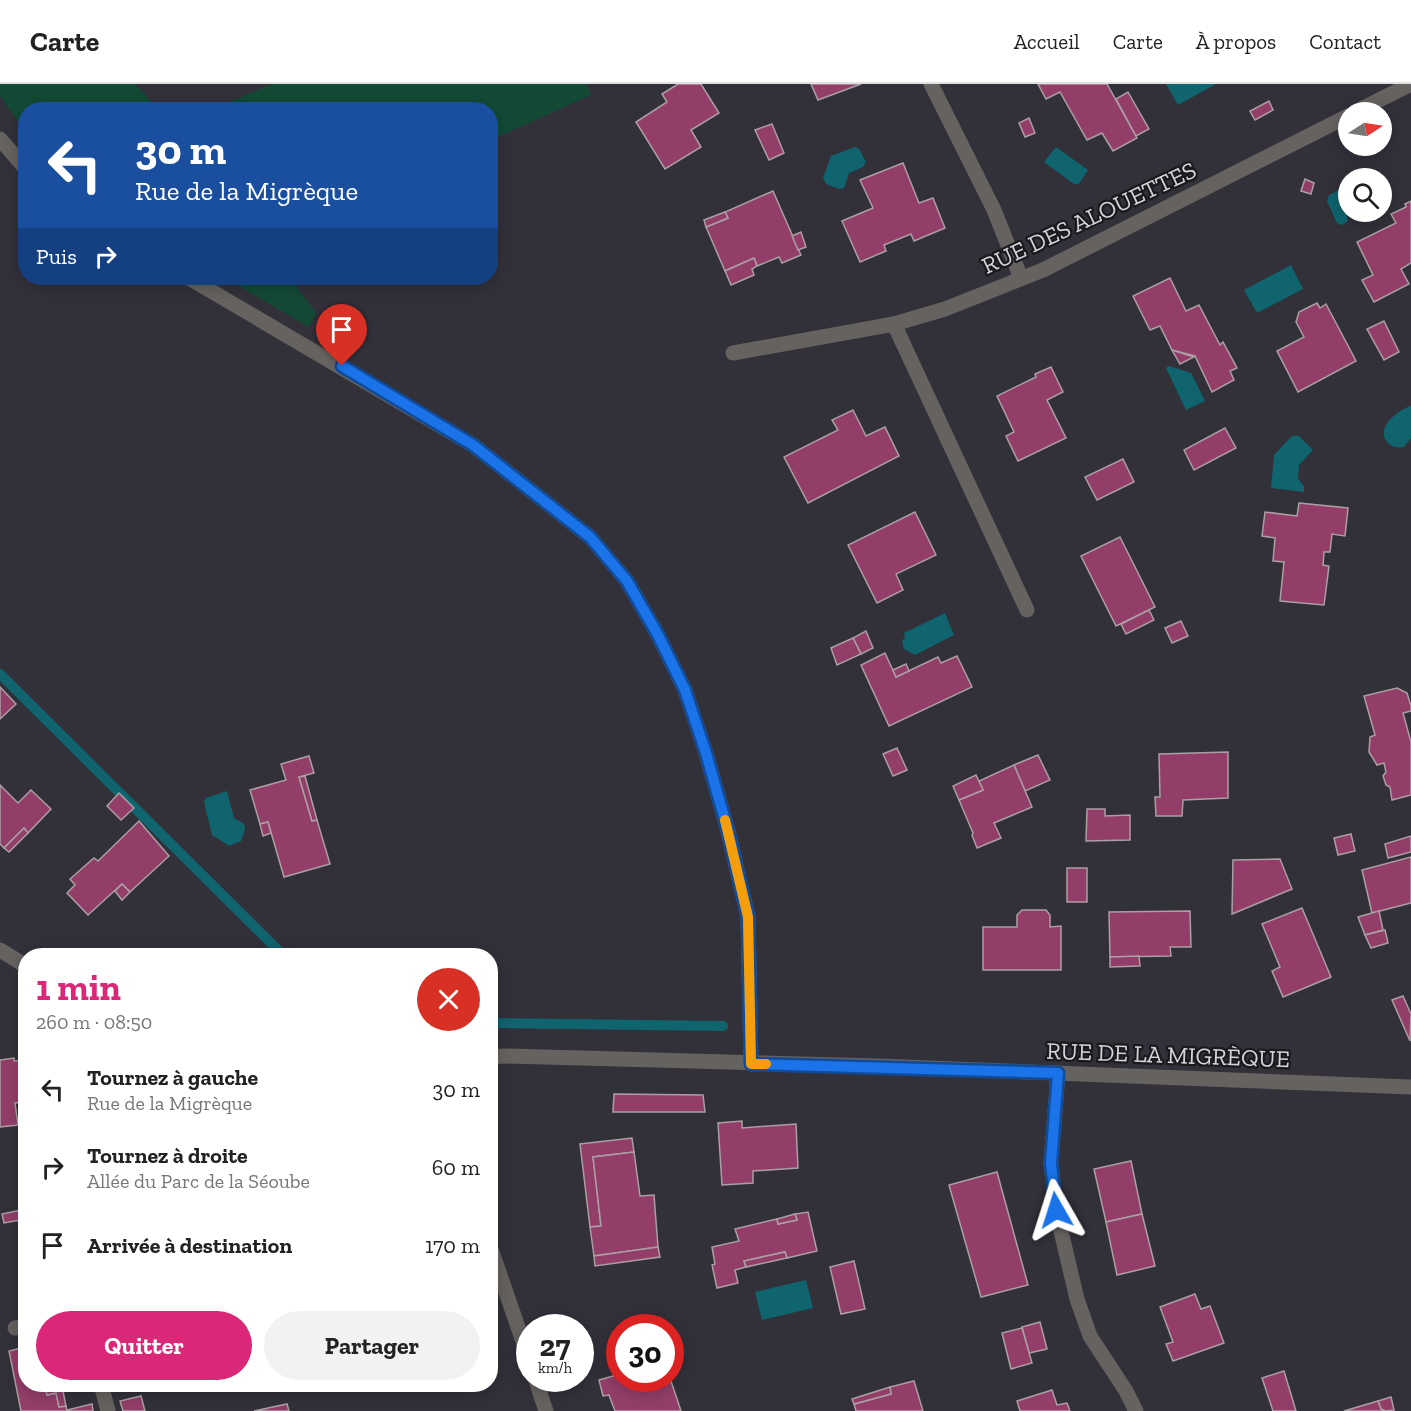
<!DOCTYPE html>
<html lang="fr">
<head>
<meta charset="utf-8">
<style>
  :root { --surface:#fff; --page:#f2f2f2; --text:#222; --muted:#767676; --line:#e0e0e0; --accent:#db2777 }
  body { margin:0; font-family:"Zilla Slab",serif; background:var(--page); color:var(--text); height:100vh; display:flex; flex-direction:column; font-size:22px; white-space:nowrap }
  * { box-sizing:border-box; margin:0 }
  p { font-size:20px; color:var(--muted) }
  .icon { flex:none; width:33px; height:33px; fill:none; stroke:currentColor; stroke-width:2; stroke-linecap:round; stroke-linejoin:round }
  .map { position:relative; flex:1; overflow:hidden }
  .details { position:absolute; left:18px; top:864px; width:480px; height:444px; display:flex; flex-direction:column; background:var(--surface); border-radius:24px; box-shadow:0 3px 15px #0003 }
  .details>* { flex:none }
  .top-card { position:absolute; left:18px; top:18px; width:480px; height:183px; border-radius:24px; box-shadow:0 3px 15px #0003; background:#1a4fa0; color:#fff; overflow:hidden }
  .needle { width:39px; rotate:78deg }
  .fabs { position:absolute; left:1338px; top:18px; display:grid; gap:12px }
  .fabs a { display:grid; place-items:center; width:54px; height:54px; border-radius:50%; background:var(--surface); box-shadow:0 3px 15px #0003; font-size:30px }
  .speed { position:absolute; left:516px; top:1230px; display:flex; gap:12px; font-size:30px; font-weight:700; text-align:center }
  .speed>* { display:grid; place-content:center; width:78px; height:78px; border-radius:50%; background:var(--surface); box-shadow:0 3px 15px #0003; line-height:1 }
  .speed small { font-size:15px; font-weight:400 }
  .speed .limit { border:9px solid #d22; background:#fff; color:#111 }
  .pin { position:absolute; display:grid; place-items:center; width:51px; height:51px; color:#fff; margin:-62px -26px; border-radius:50% 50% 50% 0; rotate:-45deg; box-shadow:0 0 6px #0007 }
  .pin .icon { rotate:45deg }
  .me { position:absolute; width:66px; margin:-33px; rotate:354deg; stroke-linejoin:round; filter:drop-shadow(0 0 4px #0008) }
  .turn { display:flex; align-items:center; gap:21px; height:126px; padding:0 18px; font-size:27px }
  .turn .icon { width:78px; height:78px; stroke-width:2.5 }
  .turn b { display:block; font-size:42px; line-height:51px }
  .then { display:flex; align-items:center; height:57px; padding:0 18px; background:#0003; gap:12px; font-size:22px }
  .round { display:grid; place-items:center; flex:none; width:63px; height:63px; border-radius:32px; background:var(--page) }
  .overview { display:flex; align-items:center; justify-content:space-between; height:102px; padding:0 18px }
  h1 { font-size:36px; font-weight:800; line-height:45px; color:var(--accent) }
  .action { display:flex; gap:12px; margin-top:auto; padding:12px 18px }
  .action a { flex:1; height:69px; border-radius:36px; background:var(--accent); color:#fff; font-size:24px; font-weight:800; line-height:69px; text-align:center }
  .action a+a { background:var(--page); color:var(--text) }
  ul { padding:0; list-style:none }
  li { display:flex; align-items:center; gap:18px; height:78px; padding:0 18px }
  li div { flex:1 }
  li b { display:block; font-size:22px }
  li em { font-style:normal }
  header { display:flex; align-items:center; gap:36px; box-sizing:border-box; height:84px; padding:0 30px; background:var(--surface); border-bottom:2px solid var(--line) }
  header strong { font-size:28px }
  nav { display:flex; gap:33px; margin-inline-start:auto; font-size:21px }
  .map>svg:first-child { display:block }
</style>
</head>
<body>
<header>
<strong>Carte</strong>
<nav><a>Accueil</a><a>Carte</a><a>À propos</a><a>Contact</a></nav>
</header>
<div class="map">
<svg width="1411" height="1327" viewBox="0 0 1411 1327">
  <rect width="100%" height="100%" fill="#323039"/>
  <g fill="#124a35">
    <path d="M0 0H135L158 25 26 26 25 47 0 12Z"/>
    <path d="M272 0H586L591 11 491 56 490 26 213 25Z"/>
    <path d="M225 194H290L316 229 309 243Z"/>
  </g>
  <g fill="#0f646e">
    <path d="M1166 0H1216L1178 21Z"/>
    <path d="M855 63 859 65 866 78 863 83 849 89 844 104 839 105 826 100 823 94 831 72Z"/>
    <path d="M1056 63 1088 86 1079 100H1074L1044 78Z"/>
    <path d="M1348 102V128H1355L1347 132 1348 137 1342 141 1337 139 1327 117 1329 111Z"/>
    <path d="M1291 181 1303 205 1257 229 1244 206Z"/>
    <path d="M1169 282 1191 289 1205 317 1186 326 1166 284Z"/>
    <path d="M1411 322V354L1404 363C1389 366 1378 353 1387 339 1393 331 1402 325 1411 322Z"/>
    <path d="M1292 352H1299L1313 366 1299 381 1298 395 1304 402V408L1271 404 1274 371Z"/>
    <path d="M945 529 954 551 915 571 904 565 902 557 905 553 904 549Z"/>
    <path d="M227 707 234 734 244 740 245 745 241 757 229 762 212 751 204 718 206 714Z"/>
    <path d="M806 1196 813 1224 762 1236 755 1208Z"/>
  </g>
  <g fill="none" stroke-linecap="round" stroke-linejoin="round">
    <g stroke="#0f646e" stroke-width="10">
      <path d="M0 590 284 872"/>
      <path d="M490 939 723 942"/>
    </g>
  </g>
  <g fill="#933e69" stroke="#ab9fa4" stroke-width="1.5">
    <path d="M678 0H701L719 29 691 46 701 63 665 85 636 38 667 18 662 10Z"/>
    <path d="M811 0H861L818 16Z"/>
    <path d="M1038 0H1107L1137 54 1113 67 1102 49 1087 56 1060 8 1046 15Z"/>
    <path d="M1128 8 1149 45 1136 52 1116 15Z"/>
    <path d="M1269 17 1273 26 1255 36 1250 27Z"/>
    <path d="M1029 34 1035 49 1025 53 1019 39Z"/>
    <path d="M772 40 784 69 769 76 755 46Z"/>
    <path d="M903 79 919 119 933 114 945 144 914 157 911 150 884 161 886 167 860 178 842 137 873 124 860 96Z"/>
    <path d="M1305 95 1314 99 1311 110 1301 107Z"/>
    <path d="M773 107 801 171 782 179 779 173 757 182 754 174 725 187 706 143 728 134 725 128Z"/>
    <path d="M1411 117V179L1401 185 1409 200 1374 218 1362 196 1373 191 1357 158 1396 139 1391 130 1406 123 1405 120Z"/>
    <path d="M725 128 728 134 706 143 704 136Z"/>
    <path d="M801 148 806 163 798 166 792 152Z"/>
    <path d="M754 174 757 182 752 185 754 191 731 201 725 187Z"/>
    <path d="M1170 194 1186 227 1199 221 1220 261 1223 258 1237 284 1230 287 1234 296 1212 308 1195 272 1172 266 1160 242 1150 246 1133 212Z"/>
    <path d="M1317 219 1320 224 1326 220 1356 277 1298 308 1277 267 1304 253 1296 238 1299 228Z"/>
    <path d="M1384 237 1399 268 1384 276 1367 245Z"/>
    <path d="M1172 266 1194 273 1180 280Z"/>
    <path d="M1051 283 1063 308 1047 316 1066 354 1018 377 1006 352 1014 348 997 312 1036 293 1035 290Z"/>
    <path d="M853 326 866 352 885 343 899 372 808 419 784 373 838 346 832 336Z"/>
    <path d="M1225 344 1236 364 1194 386 1184 366Z"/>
    <path d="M1123 375 1134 398 1097 416 1085 393Z"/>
    <path d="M1299 419 1348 424 1345 452 1332 450 1330 468H1324L1323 481 1329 482 1324 521 1280 517 1284 478 1273 477 1275 454 1262 452 1265 428 1297 432Z"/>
    <path d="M915 428 936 471 896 490 903 506 877 519 848 461Z"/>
    <path d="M1120 453 1155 523 1116 542 1081 472Z"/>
    <path d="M1149 526 1154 536 1126 550 1121 540Z"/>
    <path d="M1181 537 1188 552 1172 559 1165 544Z"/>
    <path d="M866 547 873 564 861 570 853 554Z"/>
    <path d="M853 554 861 570 837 581 831 564Z"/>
    <path d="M885 569 896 593 938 573 941 579 957 572 972 603 889 642 861 581Z"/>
    <path d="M906 580 909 587 896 593 893 586Z"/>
    <path d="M0 603 16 620 0 635Z"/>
    <path d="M1397 604 1407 609 1411 622V627L1403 629 1411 658V711L1392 716 1390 703 1386 701 1383 692 1386 688 1384 679 1377 681 1369 668 1370 653 1375 651 1364 612Z"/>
    <path d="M897 664 907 686 893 692 883 670Z"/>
    <path d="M1228 668V714L1183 716 1182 732H1156L1155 713H1160L1159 670Z"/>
    <path d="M1038 671 1050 696 1025 707 1014 681Z"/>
    <path d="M309 672 314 689 299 693 312 737 317 736 330 780 284 793 268 738 260 740 250 706 286 696 281 680Z"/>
    <path d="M1014 681 1032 723 994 739 1001 754 977 764 972 751 973 749 959 716 983 706 979 697Z"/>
    <path d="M976 691 983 706 959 716 953 702Z"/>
    <path d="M305 692 317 736 312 737 299 693Z"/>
    <path d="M0 701 18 719 31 706 51 725 28 749 24 744 4 764 0 760Z"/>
    <path d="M119 709 134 724 121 736 107 722Z"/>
    <path d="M1087 725H1105V732L1130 731V756L1086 757Z"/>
    <path d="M139 737 169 772 130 808 122 800 88 831 67 809 75 801 70 795 94 774 98 777Z"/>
    <path d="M268 738 271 749 263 752 260 740Z"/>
    <path d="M24 744 28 749 9 768 4 764Z"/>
    <path d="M1351 750 1355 767 1338 771 1334 754Z"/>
    <path d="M1411 752V768L1388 774 1385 760Z"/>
    <path d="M1411 773V819L1372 829 1362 786Z"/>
    <path d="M1280 775 1292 805 1232 830 1233 776Z"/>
    <rect x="1067" y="784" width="20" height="34"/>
    <path d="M122 800 130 808 122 816 115 807Z"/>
    <path d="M1302 824 1331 893 1283 913 1272 887 1280 883 1262 840Z"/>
    <path d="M1022 826H1046L1050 831V843L1061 842V886H983V843H1017V831Z"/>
    <path d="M1190 827 1191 863H1170L1171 872 1110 873 1109 828Z"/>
    <path d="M1379 827 1383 846 1365 851 1358 833Z"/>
    <path d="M1385 846 1388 859 1371 864 1365 851Z"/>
    <path d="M1139 872 1140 882 1110 883V873Z"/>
    <path d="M1403 912 1411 930 1410 957 1392 916Z"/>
    <path d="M14 974V977L26 976V1018L15 1019 18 1041 0 1043V976Z"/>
    <path d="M614 1010 703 1011 705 1028H613Z"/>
    <path d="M742 1037V1044L796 1040 798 1084 753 1087V1099L722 1101 718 1039Z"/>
    <path d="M632 1054 634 1068 593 1073 601 1142 590 1143 580 1060Z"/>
    <path d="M634 1068 640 1112 654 1111 658 1163 594 1172 590 1143 601 1142 593 1073Z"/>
    <path d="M1131 1077 1142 1130 1106 1138 1094 1085Z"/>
    <path d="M997 1088 1028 1201 981 1213 949 1101Z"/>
    <path d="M26 1125V1135L4 1139 2 1130Z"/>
    <path d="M808 1128 817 1167 787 1174 785 1168 744 1177 746 1183 735 1186 738 1199 717 1204 712 1181 715 1180 712 1163 739 1157 735 1145 777 1135 778 1140 797 1136 795 1130Z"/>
    <path d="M795 1130 797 1136 778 1140 777 1135Z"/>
    <path d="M1142 1130 1155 1182 1117 1191 1106 1138Z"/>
    <path d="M658 1163 660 1173 595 1182 594 1172Z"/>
    <path d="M785 1168 787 1174 746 1183 744 1177Z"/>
    <path d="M854 1177 865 1225 841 1230 830 1183Z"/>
    <path d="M1195 1210 1201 1225 1210 1222 1224 1259 1173 1277 1166 1260 1173 1258 1160 1223Z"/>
    <path d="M1040 1238 1047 1265 1029 1269 1022 1243Z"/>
    <path d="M1022 1244 1032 1279 1011 1285 1002 1249Z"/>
    <path d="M26 1263V1300H45L47 1311 56 1309 59 1323 66 1322 67 1327H21L9 1267Z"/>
    <path d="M1284 1287 1296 1327H1273L1262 1294Z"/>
    <path d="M620 1290V1294H632L634 1300 652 1294H670L681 1327H615L609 1311 603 1312 599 1296Z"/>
    <path d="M914 1297 923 1327H856L854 1320 891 1310 890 1303Z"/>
    <path d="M45 1300H73L74 1305 63 1307 66 1322 59 1323 56 1309 47 1311Z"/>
    <path d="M890 1303 891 1310 854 1320 852 1315Z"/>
    <path d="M1052 1306 1057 1321 1067 1319 1070 1327H1020L1017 1317Z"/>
    <path d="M141 1312 145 1327H123L120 1317Z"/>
    <path d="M1391 1313 1394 1326 1385 1327 1381 1325 1378 1317Z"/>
    <path d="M1378 1317 1381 1325 1385 1327H1344Z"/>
    <path d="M92 1320 93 1327H67V1326Z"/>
    <path d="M287 1320 289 1327H254Z"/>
  </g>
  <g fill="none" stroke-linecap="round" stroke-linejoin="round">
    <path stroke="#66625f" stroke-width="15" d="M15 1244 26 1242"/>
    <g stroke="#66625f" stroke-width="15">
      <path d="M931 0 994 126 1021 194"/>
      <path d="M1355 28 1411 0"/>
      <path d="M0 55 26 85"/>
      <path d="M189 194 473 361 590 453 627 497 658 551 685 606 706 669 728 747 748 833 751 980"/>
      <path d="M894 240 1027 526"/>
      <path d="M733 269 894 240 945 225 1043 186 1348 32"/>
      <path d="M0 866 26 882"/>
      <path d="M490 973 505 972 878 982 1411 1003"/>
      <path d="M1058 989 1051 1079 1056 1126 1077 1215 1090 1252 1126 1307 1136 1327"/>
      <path d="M490 1162 530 1278"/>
      <path d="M535 1294 546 1327"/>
      <path d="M101 1300 108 1327"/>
    </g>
  </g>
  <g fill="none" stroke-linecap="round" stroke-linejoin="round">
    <defs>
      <path id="route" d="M342 282 473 361 590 453 627 497 658 551 685 606 706 669 728 747 748 833 751 980 1058 989 1051 1079 1056 1126"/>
    </defs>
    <use href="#route" stroke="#114b97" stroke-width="15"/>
    <use href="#route" stroke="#1a73e8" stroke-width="10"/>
    <path stroke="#f59e0b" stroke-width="10" d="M725 736 748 833 751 980H766"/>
  </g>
  <g text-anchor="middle" stroke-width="4.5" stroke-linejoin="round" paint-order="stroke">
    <g font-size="24" fill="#d5d3d9" stroke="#1a191d">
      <text transform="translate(1089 134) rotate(-25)" y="8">RUE DES ALOUETTES</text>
      <text transform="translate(1168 971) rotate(2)" y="8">RUE DE LA MIGRÈQUE</text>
    </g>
  </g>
</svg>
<div class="fabs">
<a><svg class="needle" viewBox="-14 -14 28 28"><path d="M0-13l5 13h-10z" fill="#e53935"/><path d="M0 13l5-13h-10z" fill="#767676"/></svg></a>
<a><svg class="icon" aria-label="search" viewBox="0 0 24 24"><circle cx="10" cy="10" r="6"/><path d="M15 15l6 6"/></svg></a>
</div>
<div class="speed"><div>27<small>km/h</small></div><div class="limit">30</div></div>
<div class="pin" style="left:342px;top:282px;background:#d93025"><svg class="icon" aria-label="arrive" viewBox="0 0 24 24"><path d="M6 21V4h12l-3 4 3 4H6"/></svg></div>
<svg class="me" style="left:1056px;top:1126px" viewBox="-20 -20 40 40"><path d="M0-17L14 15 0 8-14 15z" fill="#1a73e8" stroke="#fff" stroke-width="4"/></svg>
<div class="top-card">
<div class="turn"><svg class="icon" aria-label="left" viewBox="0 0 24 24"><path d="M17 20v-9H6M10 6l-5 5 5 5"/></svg><div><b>30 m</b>Rue de la Migrèque</div></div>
<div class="then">Puis<svg class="icon" aria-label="right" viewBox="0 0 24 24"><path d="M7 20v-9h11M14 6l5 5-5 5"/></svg></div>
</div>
<section class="details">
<div class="overview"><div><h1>1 min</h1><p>260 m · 08:50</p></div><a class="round" style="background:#d93025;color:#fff"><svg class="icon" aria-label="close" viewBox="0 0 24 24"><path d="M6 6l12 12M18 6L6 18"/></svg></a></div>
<ul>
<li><svg class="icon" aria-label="left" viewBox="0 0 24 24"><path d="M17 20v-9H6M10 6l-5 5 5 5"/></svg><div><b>Tournez à gauche</b><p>Rue de la Migrèque</p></div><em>30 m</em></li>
<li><svg class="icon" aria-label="right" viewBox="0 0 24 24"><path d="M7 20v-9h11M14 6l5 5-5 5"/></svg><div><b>Tournez à droite</b><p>Allée du Parc de la Séoube</p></div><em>60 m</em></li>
<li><svg class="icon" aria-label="arrive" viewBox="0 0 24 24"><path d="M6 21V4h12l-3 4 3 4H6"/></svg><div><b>Arrivée à destination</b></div><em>170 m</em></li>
</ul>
<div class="action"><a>Quitter</a><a>Partager</a></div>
</section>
</div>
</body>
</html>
